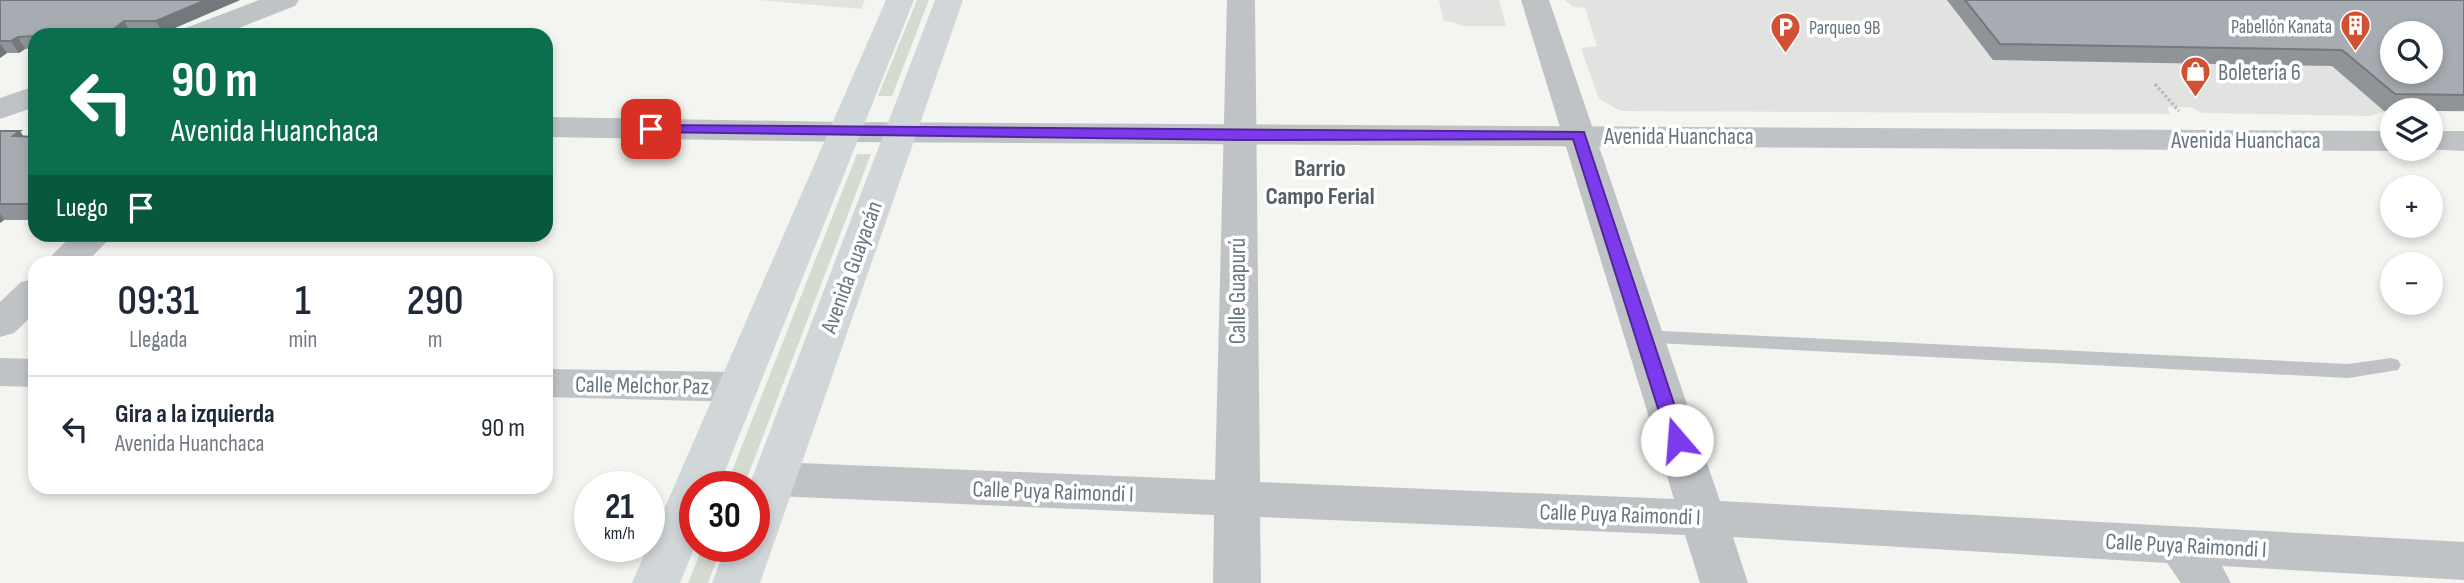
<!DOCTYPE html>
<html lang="es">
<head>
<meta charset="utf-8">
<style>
  :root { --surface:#fff; --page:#f2f2f3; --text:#1f2937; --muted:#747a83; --line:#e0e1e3 }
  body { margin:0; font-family:"Sofia Sans Condensed",sans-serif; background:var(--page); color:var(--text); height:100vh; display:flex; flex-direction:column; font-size:26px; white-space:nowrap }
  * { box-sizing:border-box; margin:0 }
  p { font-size:23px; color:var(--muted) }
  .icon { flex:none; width:38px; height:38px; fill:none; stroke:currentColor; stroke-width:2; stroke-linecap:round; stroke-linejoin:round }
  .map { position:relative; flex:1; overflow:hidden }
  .panel { position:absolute; left:28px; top:256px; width:525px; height:238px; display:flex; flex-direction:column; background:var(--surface); border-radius:21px; box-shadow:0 4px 10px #0003 }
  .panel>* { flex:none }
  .top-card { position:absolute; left:28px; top:28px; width:525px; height:214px; border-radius:21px; box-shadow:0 4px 10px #0003; background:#0b6e4f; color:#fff; overflow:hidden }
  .tools { position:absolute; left:2380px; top:21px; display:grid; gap:14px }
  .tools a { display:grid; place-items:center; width:63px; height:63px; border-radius:50%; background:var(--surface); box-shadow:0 4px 10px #0003; font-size:35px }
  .speed { position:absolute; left:574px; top:471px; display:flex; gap:14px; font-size:35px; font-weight:700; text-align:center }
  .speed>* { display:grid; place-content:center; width:91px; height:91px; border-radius:50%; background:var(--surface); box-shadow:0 4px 10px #0003; line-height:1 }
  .speed small { font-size:18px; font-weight:400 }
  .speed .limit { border:10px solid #d22; background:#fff; color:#111 }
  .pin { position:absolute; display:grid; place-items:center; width:60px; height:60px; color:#fff; margin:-30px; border-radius:14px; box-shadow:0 4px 10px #0006 }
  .me { position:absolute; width:77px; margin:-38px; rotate:342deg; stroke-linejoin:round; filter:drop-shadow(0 0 5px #0008) }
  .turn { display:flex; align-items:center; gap:24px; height:147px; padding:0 28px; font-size:32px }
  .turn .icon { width:91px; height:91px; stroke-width:2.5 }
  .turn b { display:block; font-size:49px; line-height:60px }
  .then { display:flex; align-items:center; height:66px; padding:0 28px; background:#0003; gap:14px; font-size:26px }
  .eta { display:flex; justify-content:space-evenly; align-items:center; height:119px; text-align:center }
  .eta b { font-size:42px; font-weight:600; line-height:49px }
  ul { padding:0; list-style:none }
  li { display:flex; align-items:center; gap:21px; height:105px; padding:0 28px; border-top:2px solid var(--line) }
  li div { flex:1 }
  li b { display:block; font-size:26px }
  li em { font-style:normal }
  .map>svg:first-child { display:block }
</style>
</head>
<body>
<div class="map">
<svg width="2464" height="583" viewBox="0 0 2464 583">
  <rect width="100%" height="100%" fill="#f4f4f1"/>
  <g fill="#e2e3e1" fill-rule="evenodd">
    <path d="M760 0H865L861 9Z"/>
    <path d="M1439 0H1499L1506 26H1464L1443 20Z"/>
    <path d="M1565 0H2464V112L2392 110 2369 116 2202 113 2190 107H2167L2170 114 1621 111 1599 99 1581 48 1597 46 1585 8 1573 7ZM2392 33H2431V72H2392Z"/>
  </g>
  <g fill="#d6dbd2">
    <path d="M917 0H929L892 96H878Z"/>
    <path d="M857 154H871L744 486H726Z"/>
    <path d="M703 546H722L708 583H688Z"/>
  </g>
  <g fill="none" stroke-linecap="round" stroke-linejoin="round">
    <path stroke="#b7babc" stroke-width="3.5" stroke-dasharray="2.5 2.5" stroke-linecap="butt" d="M2155 84 2179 111"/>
    <path fill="#c0c3c6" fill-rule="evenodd" d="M1642 330 2348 364 2391 358 2398 360 2401 365 2398 370 2348 378 1635 342 1632 337 1635 332Z"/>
    <g fill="#c0c3c6" fill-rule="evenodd">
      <path d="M259 0H299L295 6 221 35H179L183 29Z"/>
      <path d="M1227 0H1255L1260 482 1674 499 1521 0H1549L1720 501 2464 542V580L2222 566 2231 583H2181L2167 563 1733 537 1748 583H1700L1685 535 1260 517 1261 583H1213L1214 515 775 496 759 491 753 479 759 467 775 462 1215 480Z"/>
      <path d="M35 86V107L0 119V98Z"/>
      <path d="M546 117 845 122 857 125 862 132 857 139 845 142 546 137Z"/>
      <path d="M74 234H114L87 262H48L53 254Z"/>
      <path d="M35 279V313L14 333 0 337V302L21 282Z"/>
      <path d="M0 358 35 359V387L0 386Z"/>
      <path d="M546 369 738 372 753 377 759 387 753 397 738 402 546 397Z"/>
    </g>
    <g fill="#c0c3c6" fill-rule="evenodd">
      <path d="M845 122 2392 131V149H2401L2392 151 845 142 833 139 828 132 833 125Z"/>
      <path d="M2431 131H2464V151L2422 149H2431Z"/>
    </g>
    <g fill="#d1d6d9" fill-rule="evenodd">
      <path d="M886 0H914L719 486H695V546L680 583H632Z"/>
      <path d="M935 0H963L760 583H712L726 546H754V486H749Z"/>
    </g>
  </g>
  <g fill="#8f9498">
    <path d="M0 0H240L163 33H131L128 35H35V48L25 49 19 53H7L0 58Z"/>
    <path d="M1947 0H2464V111H2431V110L2384 111 2332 66 1993 60Z"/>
    <path d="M0 131 23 136 35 137V220H4L0 223Z"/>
  </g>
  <g fill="#74787c">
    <path d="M206 0H240L163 33 156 21Z"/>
    <path d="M124 21 131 33 128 35H106Z"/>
    <path d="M18 37 25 49 19 53 11 41Z"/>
    <path d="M0 43 7 53 0 58Z"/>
    <path d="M20 131 30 146 13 136Z"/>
    <path d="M0 214 4 220 0 223Z"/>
  </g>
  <g fill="#a6acb1" stroke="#74787c" stroke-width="2" fill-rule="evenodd">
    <path d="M0 0H206L156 21H124L106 35H35V36L18 37 11 41H0Z"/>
    <path d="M1965 0H2464V95L2395 94 2342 50 2000 44ZM2392 33H2431V72H2392Z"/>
    <path d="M0 131H20L13 136 35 137V204H0Z"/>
  </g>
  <path fill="#7c3aed" stroke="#51269a" stroke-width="2" d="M651 125 1584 132 1686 440 1683 445H1670L1668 440 1573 139 1238 140 647 132V126Z"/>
  <defs>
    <symbol id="building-pin" viewBox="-11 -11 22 30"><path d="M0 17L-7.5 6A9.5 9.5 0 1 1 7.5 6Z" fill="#d25133" stroke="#fff"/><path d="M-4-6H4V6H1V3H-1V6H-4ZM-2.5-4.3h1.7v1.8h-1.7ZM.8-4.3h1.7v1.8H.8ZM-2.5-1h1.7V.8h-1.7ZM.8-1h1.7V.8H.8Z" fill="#fff"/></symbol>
    <symbol id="parking-pin" viewBox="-11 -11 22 30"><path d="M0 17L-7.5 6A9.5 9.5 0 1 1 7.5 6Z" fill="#d25133" stroke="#fff"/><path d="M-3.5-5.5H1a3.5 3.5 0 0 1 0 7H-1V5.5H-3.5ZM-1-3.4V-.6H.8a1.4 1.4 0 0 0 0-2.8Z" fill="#fff"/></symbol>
    <symbol id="shop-pin" viewBox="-11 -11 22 30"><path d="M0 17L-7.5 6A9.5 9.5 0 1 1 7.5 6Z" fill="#d25133" stroke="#fff"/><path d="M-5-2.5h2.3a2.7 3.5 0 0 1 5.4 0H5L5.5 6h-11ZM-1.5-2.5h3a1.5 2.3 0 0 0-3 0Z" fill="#fff"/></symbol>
  </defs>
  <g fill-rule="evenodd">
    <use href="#building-pin" x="2338" y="8" width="35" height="47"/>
    <use href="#parking-pin" x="1768" y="10" width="35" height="47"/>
    <use href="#shop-pin" x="2178" y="54" width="35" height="47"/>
  </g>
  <g text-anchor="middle" stroke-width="7" stroke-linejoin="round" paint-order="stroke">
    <g font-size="19" fill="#66757f" stroke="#fff" text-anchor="end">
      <text x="2332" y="33">Pabellón Kanata</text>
      <text x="1809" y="34" text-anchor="start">Parqueo 9B</text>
    </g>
    <g font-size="23" fill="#66757f" stroke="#fff" text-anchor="start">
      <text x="2218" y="80">Boletería 6</text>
    </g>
    <g font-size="23" fill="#66757f" stroke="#fff">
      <text x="1679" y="144">Avenida Huanchaca</text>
      <text x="2246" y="148">Avenida Huanchaca</text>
      <text transform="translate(851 267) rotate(-70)" y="8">Avenida Guayacán</text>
      <text transform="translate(1237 291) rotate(-90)" y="8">Calle Guapurú</text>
      <text transform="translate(642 385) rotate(1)" y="8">Calle Melchor Paz</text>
      <text transform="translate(1053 491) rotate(2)" y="8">Calle Puya Raimondi I</text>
      <text transform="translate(1620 514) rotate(2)" y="8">Calle Puya Raimondi I</text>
      <text transform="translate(2186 545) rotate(3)" y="8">Calle Puya Raimondi I</text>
    </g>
    <g font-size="24" font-weight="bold" fill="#535e65" stroke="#fff">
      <text x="1320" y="176">Barrio<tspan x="1320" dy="28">Campo Ferial</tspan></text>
    </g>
  </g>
</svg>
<div class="tools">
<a><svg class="icon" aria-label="search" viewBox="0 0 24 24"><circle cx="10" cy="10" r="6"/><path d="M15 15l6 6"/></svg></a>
<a><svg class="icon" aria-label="layers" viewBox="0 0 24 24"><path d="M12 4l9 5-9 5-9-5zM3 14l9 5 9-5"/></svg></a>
<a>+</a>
<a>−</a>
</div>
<div class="speed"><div>21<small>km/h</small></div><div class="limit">30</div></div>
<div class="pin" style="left:651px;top:129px;background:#d93025"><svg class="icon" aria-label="arrive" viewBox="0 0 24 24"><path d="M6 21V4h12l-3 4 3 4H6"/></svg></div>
<svg class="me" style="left:1677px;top:440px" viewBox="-20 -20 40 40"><circle r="19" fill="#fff"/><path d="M0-13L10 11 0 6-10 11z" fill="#7c3aed"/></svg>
<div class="top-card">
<div class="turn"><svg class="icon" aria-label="left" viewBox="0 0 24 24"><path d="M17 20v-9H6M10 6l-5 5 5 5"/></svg><div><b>90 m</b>Avenida Huanchaca</div></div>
<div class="then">Luego<svg class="icon" aria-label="arrive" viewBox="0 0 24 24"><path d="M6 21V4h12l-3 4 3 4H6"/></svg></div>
</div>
<section class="panel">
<div class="eta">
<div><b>09:31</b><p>Llegada</p></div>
<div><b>1</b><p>min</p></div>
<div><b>290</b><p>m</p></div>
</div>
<ul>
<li><svg class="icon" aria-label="left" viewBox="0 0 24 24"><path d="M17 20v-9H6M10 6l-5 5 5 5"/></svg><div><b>Gira a la izquierda</b><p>Avenida Huanchaca</p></div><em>90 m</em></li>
</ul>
</section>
</div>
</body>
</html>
